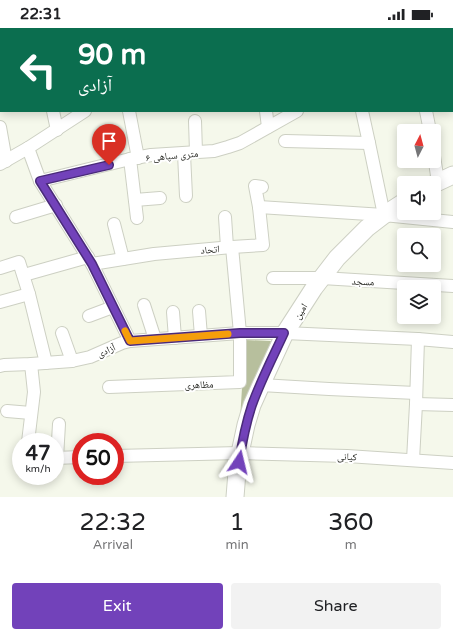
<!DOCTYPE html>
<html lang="en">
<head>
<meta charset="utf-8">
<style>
  :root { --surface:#fff; --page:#f2f2f2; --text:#202124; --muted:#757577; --accent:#7242ba }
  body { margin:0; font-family:"Varela Round","Noto Naskh Arabic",sans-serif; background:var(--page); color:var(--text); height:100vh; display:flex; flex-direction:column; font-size:15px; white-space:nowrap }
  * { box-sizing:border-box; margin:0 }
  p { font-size:13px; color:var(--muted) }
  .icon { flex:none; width:22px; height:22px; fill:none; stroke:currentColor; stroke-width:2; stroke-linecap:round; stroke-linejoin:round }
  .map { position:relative; height:469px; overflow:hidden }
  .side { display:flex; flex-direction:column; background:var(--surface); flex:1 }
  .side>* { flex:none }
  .banner { position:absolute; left:0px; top:0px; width:453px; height:84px; box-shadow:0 2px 10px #0003; background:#0b6e4f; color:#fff; overflow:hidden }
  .needle { width:26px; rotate:6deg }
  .controls { position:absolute; left:397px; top:96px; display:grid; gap:8px }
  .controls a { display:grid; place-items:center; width:44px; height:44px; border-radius:4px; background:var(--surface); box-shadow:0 2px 10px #0003; font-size:20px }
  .speed { position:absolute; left:12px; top:405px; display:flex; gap:8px; font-size:20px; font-weight:700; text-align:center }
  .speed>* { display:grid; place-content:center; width:52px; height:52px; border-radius:50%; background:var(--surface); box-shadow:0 2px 10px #0003; line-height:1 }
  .speed small { font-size:10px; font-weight:400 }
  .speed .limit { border:6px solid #d22; background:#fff; color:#111 }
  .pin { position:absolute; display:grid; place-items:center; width:34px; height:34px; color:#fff; margin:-41px -17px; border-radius:50% 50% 50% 0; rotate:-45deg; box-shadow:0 0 4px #0007 }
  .pin .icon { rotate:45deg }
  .me { position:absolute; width:44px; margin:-22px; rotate:10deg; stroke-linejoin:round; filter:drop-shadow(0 0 3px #0008) }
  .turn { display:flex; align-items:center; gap:14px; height:84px; padding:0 12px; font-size:18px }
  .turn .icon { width:52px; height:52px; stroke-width:2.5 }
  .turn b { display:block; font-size:28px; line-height:34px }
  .eta { display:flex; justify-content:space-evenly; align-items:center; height:68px; text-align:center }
  .eta b { font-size:24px; font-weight:600; line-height:28px }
  .button { display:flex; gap:8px; margin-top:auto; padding:8px 12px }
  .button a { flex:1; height:46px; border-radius:4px; background:var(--accent); color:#fff; font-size:16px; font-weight:600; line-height:46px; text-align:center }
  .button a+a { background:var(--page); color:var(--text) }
  .status { display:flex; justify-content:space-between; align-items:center; height:28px; padding:0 20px; background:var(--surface); direction:ltr }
  .status svg { height:11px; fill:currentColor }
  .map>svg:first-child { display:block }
</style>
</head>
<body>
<div class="status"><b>22:31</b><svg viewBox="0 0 49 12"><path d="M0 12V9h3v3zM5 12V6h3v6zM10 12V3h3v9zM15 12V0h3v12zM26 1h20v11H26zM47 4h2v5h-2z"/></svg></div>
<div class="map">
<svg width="453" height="469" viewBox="0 0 453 469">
  <rect width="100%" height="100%" fill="#f5f8eb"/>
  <path fill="#b7bf9d" d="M245 312 271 313 239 408Z"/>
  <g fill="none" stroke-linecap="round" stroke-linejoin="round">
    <defs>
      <g id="minor">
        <path d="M11 0 12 1"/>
        <path d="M353 0V1"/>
        <path d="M78 1 80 0"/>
        <path d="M204 1V0"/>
        <path d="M0 14H1"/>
        <path d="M452 52H453"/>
        <path d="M0 57H1"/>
        <path d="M53 83 57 102"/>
        <path d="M129 83 138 130"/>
        <path d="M266 83 268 99"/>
        <path d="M362 83 369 115 384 187"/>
        <path d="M426 83 430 103"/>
        <path d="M195 93 196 124"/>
        <path d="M0 99 6 133"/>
        <path d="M285 113 369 115"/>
        <path d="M28 120 40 153 92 236 130 313"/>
        <path d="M184 126 186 168"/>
        <path d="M434 128 438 154"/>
        <path d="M130 131 137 190"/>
        <path d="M0 136 28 120 85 83"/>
        <path d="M40 153 130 131 151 127 214 123 228 119 240 115 297 83"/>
        <path d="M135 172 160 170"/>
        <path d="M259 179 384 187 453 194"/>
        <path d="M16 189 56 177"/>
        <path d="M225 189 227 219"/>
        <path d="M114 196 123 231"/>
        <path d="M92 236 154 226 232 219 263 217 259 179 255 158 262 159"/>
        <path d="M0 240 19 234 29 266 46 335"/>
        <path d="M24 247 88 229"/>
        <path d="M273 250H322L453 258"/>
        <path d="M0 274 29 266"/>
        <path d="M144 277 155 311"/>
        <path d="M199 283 201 308"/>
        <path d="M173 284 175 310"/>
        <path d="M89 288 113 279"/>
        <path d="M62 305 72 333"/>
        <path d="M0 338 4 337 31 336 72 333 90 329 122 315 130 313 240 305H285L418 311 453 314"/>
        <path d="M261 357 329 361 416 365"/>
        <path d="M109 359 240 354V305L232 219"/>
        <path d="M416 376 453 377"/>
        <path d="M7 383 31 385"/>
        <path d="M28 414 34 364 31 336"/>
        <path d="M115 428 240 425 347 428 453 435"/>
        <path d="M55 430 81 429"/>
        <path d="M57 430 59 396"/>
        <path d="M413 432 416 376 418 311"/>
      </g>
      <g id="secondary">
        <path d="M434 156 453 147"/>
        <path d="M235 469 237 444 240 425 246 397 252 377 261 357 285 305 314 260 337 230 367 200 384 187 404 174"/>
      </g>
    </defs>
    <use href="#minor" stroke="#cdd0c3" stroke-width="14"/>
    <use href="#secondary" stroke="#cdd0c3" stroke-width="19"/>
    <use href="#minor" stroke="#fff" stroke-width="12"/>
    <use href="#secondary" stroke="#fff" stroke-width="17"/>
  </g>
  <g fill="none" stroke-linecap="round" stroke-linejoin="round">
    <defs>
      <path id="route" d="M109 137 40 153 92 236 130 313 240 305H284C273 329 261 352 252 377 246 395 242 415 239 434"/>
    </defs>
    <use href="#route" stroke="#4a2b79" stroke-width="10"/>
    <use href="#route" stroke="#7242ba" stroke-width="7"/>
    <path stroke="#f59e0b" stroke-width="7" d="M125 303 130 313 228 306"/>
  </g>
  <g text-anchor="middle" stroke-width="4" stroke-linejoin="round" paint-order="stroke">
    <g font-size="10" fill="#1f201b" stroke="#fff">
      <text transform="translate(172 127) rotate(-5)" y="4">۶ متری سپاهی</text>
      <text transform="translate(210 221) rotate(-5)" y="4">اتحاد</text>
      <text transform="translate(363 253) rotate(3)" y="4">مسجد</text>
      <text transform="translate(300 283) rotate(-57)" y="4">امین</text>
      <text transform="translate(106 322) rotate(-24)" y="4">آزادی</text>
      <text transform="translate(199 356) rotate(-2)" y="4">مظاهری</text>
      <text transform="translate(347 428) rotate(2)" y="4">کیانی</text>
    </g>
  </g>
</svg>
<div class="controls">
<a><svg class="needle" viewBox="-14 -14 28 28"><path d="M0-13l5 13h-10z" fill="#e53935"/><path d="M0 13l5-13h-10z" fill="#757577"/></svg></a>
<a><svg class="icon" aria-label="sound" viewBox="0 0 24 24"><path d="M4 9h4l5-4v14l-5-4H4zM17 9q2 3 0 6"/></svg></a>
<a><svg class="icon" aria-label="search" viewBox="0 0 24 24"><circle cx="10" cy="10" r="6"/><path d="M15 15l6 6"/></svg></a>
<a><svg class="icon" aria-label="layers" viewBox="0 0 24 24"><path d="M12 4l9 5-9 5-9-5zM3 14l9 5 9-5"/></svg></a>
</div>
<div class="speed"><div>47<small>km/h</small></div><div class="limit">50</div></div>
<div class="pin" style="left:109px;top:137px;background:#d93025"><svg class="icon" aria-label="arrive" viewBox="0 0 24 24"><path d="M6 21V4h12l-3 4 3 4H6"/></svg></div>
<svg class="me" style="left:239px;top:434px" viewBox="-20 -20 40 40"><path d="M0-17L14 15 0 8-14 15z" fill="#7242ba" stroke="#fff" stroke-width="4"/></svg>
<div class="banner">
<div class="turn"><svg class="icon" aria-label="left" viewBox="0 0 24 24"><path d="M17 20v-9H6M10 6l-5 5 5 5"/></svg><div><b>90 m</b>آزادی</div></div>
</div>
</div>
<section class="side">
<div class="eta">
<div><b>22:32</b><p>Arrival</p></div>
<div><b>1</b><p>min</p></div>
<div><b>360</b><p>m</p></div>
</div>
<div class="button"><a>Exit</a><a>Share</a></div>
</section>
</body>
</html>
